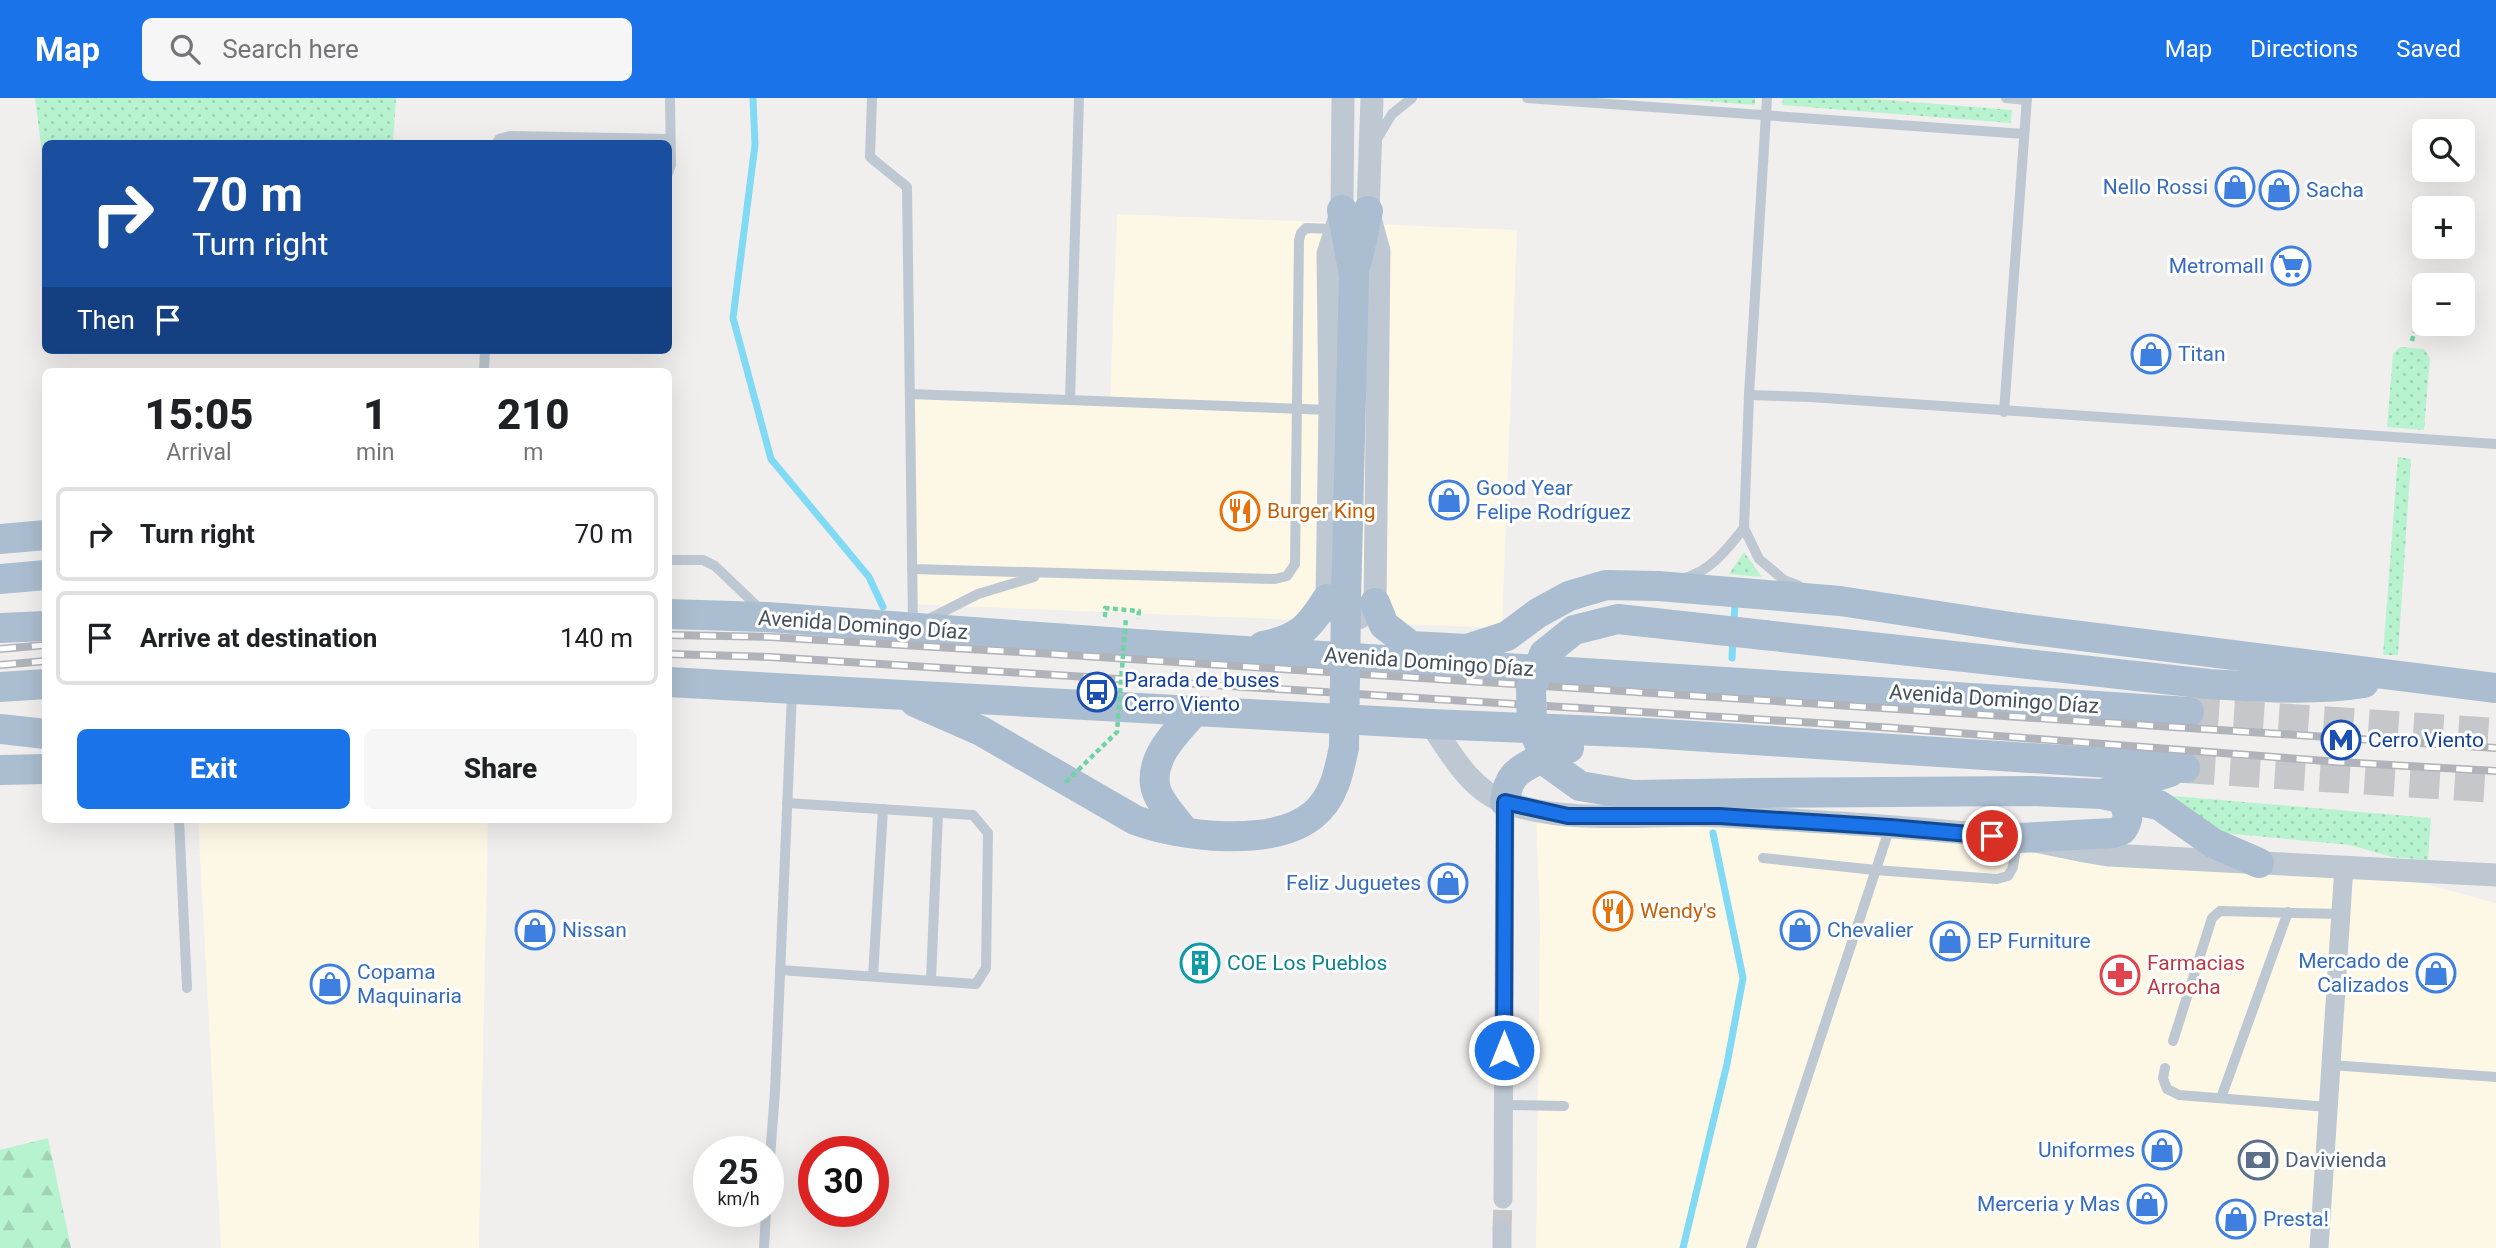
<!DOCTYPE html>
<html lang="en">
<head>
<meta charset="utf-8">
<style>
  :root { --surface:#fff; --page:#f6f6f6; --text:#202124; --muted:#757577; --line:#e0e0e0; --accent:#1a73e8 }
  body { margin:0; font-family:Roboto,sans-serif; background:var(--page); color:var(--text); height:100vh; display:flex; flex-direction:column; font-size:26px; white-space:nowrap }
  * { box-sizing:border-box; margin:0 }
  p { font-size:23px; color:var(--muted) }
  .icon { flex:none; width:38px; height:38px; fill:none; stroke:currentColor; stroke-width:2; stroke-linecap:round; stroke-linejoin:round }
  .map { position:relative; flex:1; overflow:hidden }
  .sheet { position:absolute; left:42px; top:270px; width:630px; height:455px; display:flex; flex-direction:column; background:var(--surface); border-radius:10px; box-shadow:0 7px 28px #0002 }
  .sheet>* { flex:none }
  .guide { position:absolute; left:42px; top:42px; width:630px; height:214px; border-radius:10px; box-shadow:0 7px 28px #0002; background:#1a4fa0; color:#fff; overflow:hidden }
  .controls { position:absolute; left:2412px; top:21px; display:grid; gap:14px }
  .controls a { display:grid; place-items:center; width:63px; height:63px; border-radius:10px; background:var(--surface); box-shadow:0 7px 28px #0002; font-size:35px }
  .speed { position:absolute; left:693px; top:1038px; display:flex; gap:14px; font-size:35px; font-weight:700; text-align:center }
  .speed>* { display:grid; place-content:center; width:91px; height:91px; border-radius:50%; background:var(--surface); box-shadow:0 7px 28px #0002; line-height:1 }
  .speed small { font-size:18px; font-weight:400 }
  .speed .limit { border:10px solid #d22; background:#fff; color:#111 }
  .pin { position:absolute; display:grid; place-items:center; width:60px; height:60px; color:#fff; margin:-30px; border:4px solid #fff; border-radius:50%; box-shadow:0 2px 7px #0007 }
  .me { position:absolute; width:77px; margin:-38px; rotate:0deg; stroke-linejoin:round; filter:drop-shadow(0 0 5px #0008) }
  .turn { display:flex; align-items:center; gap:24px; height:147px; padding:0 35px; font-size:32px }
  .turn .icon { width:91px; height:91px; stroke-width:2.5 }
  .turn b { display:block; font-size:49px; line-height:60px }
  .then { display:flex; align-items:center; height:66px; padding:0 35px; background:#0003; gap:14px; font-size:26px }
  .eta { display:flex; justify-content:space-evenly; align-items:center; height:119px; text-align:center }
  .eta b { font-size:42px; font-weight:800; line-height:49px }
  .button { display:flex; gap:14px; margin-top:auto; padding:14px 35px }
  .button a { flex:1; height:80px; border-radius:10px; background:var(--accent); color:#fff; font-size:28px; font-weight:800; line-height:80px; text-align:center }
  .button a+a { background:var(--page); color:var(--text) }
  ul { padding:0; list-style:none }
  li { display:flex; align-items:center; gap:21px; height:94px; margin:0 14px 10px; padding:0 21px; border:4px solid var(--line); border-radius:10px }
  li div { flex:1 }
  li b { display:block; font-size:26px }
  li em { font-style:normal }
  header { display:flex; align-items:center; gap:42px; box-sizing:border-box; height:98px; padding:0 35px; background:var(--accent); color:#fff }
  header strong { font-size:33px }
  nav { display:flex; gap:38px; margin-inline-start:auto; font-size:24px }
  .search { width:490px; height:63px; background:var(--page); display:flex; align-items:center; gap:18px; box-sizing:border-box; padding:0 24px; border-radius:10px; color:var(--muted); font-size:26px }
  .map>svg:first-child { display:block }
</style>
</head>
<body>
<header>
<strong>Map</strong>
<div class="search"><svg class="icon" aria-label="search" viewBox="0 0 24 24"><circle cx="10" cy="10" r="6"/><path d="M15 15l6 6"/></svg>Search here</div>
<nav><a>Map</a><a>Directions</a><a>Saved</a></nav>
</header>
<div class="map">
<svg width="2496" height="1150" viewBox="0 0 2496 1150">
  <defs>
    <pattern id="grass-dots" width="8" height="8" patternUnits="userSpaceOnUse" patternTransform="scale(1.75)"><rect width="8" height="8" fill="#b8f3d0"/><path d="M2 2h.1M6 6h.1" fill="none" stroke="#a0d2b5" stroke-width="1.8" stroke-linecap="round"/></pattern>
    <pattern id="forest-firs" width="22" height="20" patternUnits="userSpaceOnUse" patternTransform="scale(1.75)"><rect width="22" height="20" fill="#b8f3d0"/><path d="M5 1l3.5 6h-7zM16 11l3.5 6h-7z" fill="#a0d2b5"/></pattern>
  </defs>
  <rect width="100%" height="100%" fill="#f1eeee"/>
  <g fill="#fdf7e6">
    <path d="M1117 116 1517 132 1502 530 907 506 915 295 1110 303Z"/>
    <path d="M1536 719 2341 764 2496 805V1150H1536L1540 826Z"/>
    <path d="M198 721H488L479 1150H221Z"/>
  </g>
  <g fill="url(#grass-dots)">
    <path d="M35 0H396L393 45 46 46 45 63H43Z"/>
    <path d="M1667 0H1755V7Z"/>
    <path d="M1783 0H1862L2012 12 2011 25 1782 7Z"/>
    <path d="M2400 249 2424 251 2430 260 2424 332 2387 329 2393 256Z"/>
    <path d="M2398 359 2411 361 2398 557H2383Z"/>
    <path d="M1744 454 1762 479 1729 476Z"/>
    <path d="M2162 697 2431 720 2428 762 2392 759 2350 747 2213 734Z"/>
  </g>
  <path fill="url(#forest-firs)" d="M48 1040 71 1150H0V1052Z"/>
  <g fill="none" stroke-linecap="round" stroke-linejoin="round">
    <g stroke="#81daf4" stroke-width="7">
      <path d="M753 0 755 47 733 220 771 361 869 479 883 509"/>
      <path d="M1734 528 1735 502"/>
      <path d="M1732 560 1733 540"/>
      <path d="M1683 1150 1727 966 1743 880 1713 735"/>
    </g>
    <path stroke="#c6c7ca" stroke-width="19" stroke-dasharray="19 10" stroke-linecap="butt" d="M1502 1131 1503 1101"/>
    <g stroke="#c6c7ca" stroke-width="30" stroke-dasharray="30 15" stroke-linecap="butt">
      <path d="M2189 614 2496 635"/>
      <path d="M2185 670 2496 690"/>
    </g>
    <g stroke="#6dd4a3" stroke-width="4.5" stroke-dasharray="5 3.5" stroke-linecap="butt">
      <path d="M2412 243 2414 234"/>
      <path d="M1107 517H1105V510L1139 513 1138 521"/>
    </g>
    <g stroke="#bdc8d2" stroke-width="10">
      <path d="M872 0 870 59 907 89 913 528"/>
      <path d="M1527 0 2024 36"/>
      <path d="M1767 0 1749 297 1744 430 1759 461 1784 482 1799 488"/>
      <path d="M2006 0 2027 2"/>
      <path d="M1377 41 1392 16 1412 0"/>
      <path d="M497 46 499 41 510 38 670 41"/>
      <path d="M668 75 671 67 670 0"/>
      <path d="M484 273 485 252"/>
      <path d="M910 296 1330 312"/>
      <path d="M1749 297 1810 299 2496 346"/>
      <path d="M1070 302 1079 0"/>
      <path d="M2004 314 2027 0"/>
      <path d="M671 462H703L715 468 760 511"/>
      <path d="M912 471 1275 481 1287 478 1295 466 1299 142 1301 135 1306 130 1335 131"/>
      <path d="M1684 480C1711 473 1727 451 1744 430"/>
      <path d="M925 523 978 496 1034 479"/>
      <path d="M179 721 187 890"/>
      <path d="M1763 760 1875 772 1997 781 2008 778 2013 769 2017 743"/>
      <path d="M780 872 976 886 986 870 988 735 973 717 787 705"/>
      <path d="M873 878 883 711"/>
      <path d="M931 882 938 715"/>
      <path d="M2173 943 2212 820 2220 813 2340 816"/>
      <path d="M2331 967 2496 979"/>
      <path d="M2165 970 2163 980 2167 991 2179 997 2328 1009"/>
      <path d="M2221 1000 2288 814"/>
      <path d="M1504 1007 1564 1008"/>
      <path d="M768 1086 775 993 792 595"/>
      <path d="M764 1150 766 1113"/>
      <path d="M1751 1150 1890 729"/>
    </g>
    <g stroke="#bdc8d2" stroke-width="19">
      <path d="M1503 1101 1505 704"/>
      <path d="M1502 1150V1131"/>
      <path d="M2319 1150 2344 768"/>
    </g>
    <g stroke="#bdc8d2" stroke-width="23">
      <path d="M1343 0 1342 112 1328 156 1330 312 1327 501C1340 525 1358 529 1375 505L1379 153 1368 113 1372 0"/>
      <path d="M1431 626C1451 656 1471 693 1507 705 1577 728 1651 714 1723 718 1820 724 1918 729 2015 740 2046 744 2077 753 2109 757L2496 777"/>
    </g>
    <g stroke="#abbdd0" stroke-width="30">
      <path d="M1342 112 1354 177 1346 505"/>
      <path d="M1357 163 1368 113"/>
      <path d="M0 441 46 437"/>
      <path d="M0 481 46 477"/>
      <path d="M1375 505 1384 527 1411 548 1467 551 1507 538 1538 515 1569 498 1606 487 1658 488 1840 503 2018 530 2496 590"/>
      <path d="M668 516 767 519 1136 546 2189 614"/>
      <path d="M0 530 46 528"/>
      <path d="M1764 537 2209 586C2261 589 2313 593 2364 585"/>
      <path d="M1263 548C1298 541 1308 531 1327 501"/>
      <path d="M668 584 1431 626 1647 635 2185 670"/>
      <path d="M0 589 46 586"/>
      <path d="M915 604 981 633 1135 722C1180 739 1273 750 1313 717 1334 700 1339 674 1344 649"/>
      <path d="M0 631 46 636"/>
      <path d="M0 672 46 671"/>
      <path d="M1754 695 2031 693 2102 696 2170 674"/>
      <path d="M2106 697 2159 707 2213 745 2259 765"/>
      <path d="M1505 704C1506 695 1508 685 1514 678 1523 667 1556 653 1569 650"/>
      <path d="M1184 733C1175 720 1157 703 1155 687 1151 657 1177 634 1195 613"/>
      <path d="M2018 740 2113 735 2122 732C2131 719 2128 711 2120 699"/>
    </g>
    <defs>
      <g id="rail">
        <path d="M668 537 771 539 1053 556 2496 650"/>
        <path d="M0 551 46 547"/>
        <path d="M668 556 770 559 1880 629 2339 664 2496 673"/>
        <path d="M0 567 46 563"/>
      </g>
    </defs>
    <use href="#rail" stroke="#b0b3b9" stroke-width="8"/>
    <use href="#rail" stroke="#fff" stroke-width="5" stroke-dasharray="16" stroke-linecap="butt"/>
    <path stroke="#6dd4a3" stroke-width="4.5" stroke-dasharray="5 3.5" stroke-linecap="butt" d="M1066 684 1117 634 1126 519"/>
    <g stroke="#abbdd0" stroke-width="30">
      <path d="M1344 649 1346 505"/>
      <path d="M1754 695 1633 697 1580 688 1548 665 1532 629 1531 591 1544 556 1574 532 1618 521 1764 537"/>
    </g>
  </g>
  <g fill="none" stroke-linecap="round" stroke-linejoin="round">
    <defs>
      <path id="route" d="M1504 952 1505 704 1568 718H1719L1890 729 1992 738"/>
    </defs>
    <use href="#route" stroke="#114b97" stroke-width="18"/>
    <use href="#route" stroke="#1a73e8" stroke-width="12"/>
  </g>
  <defs>
    <symbol id="shop-ring" viewBox="-11 -11 22 22"><circle r="9.5" fill="#fff" stroke="#3f7fe0" stroke-width="1.5"/><path d="M-5-2.5h2.3a2.7 3.5 0 0 1 5.4 0H5L5.5 6h-11ZM-1.5-2.5h3a1.5 2.3 0 0 0-3 0Z" fill="#3f7fe0"/></symbol>
    <symbol id="supermarket-ring" viewBox="-11 -11 22 22"><circle r="9.5" fill="#fff" stroke="#3f7fe0" stroke-width="1.5"/><path d="M-6-5.5h2.5l.6 2H6L4.5 2H-2.5L-4.4-4H-6ZM-1.5 3.2a1.3 1.3 0 1 0 .1 0ZM3 3.2a1.3 1.3 0 1 0 .1 0Z" fill="#3f7fe0"/></symbol>
    <symbol id="restaurant-ring" viewBox="-11 -11 22 22"><circle r="9.5" fill="#fff" stroke="#e8710a" stroke-width="1.5"/><path d="M-5-6h1v4h1v-4h1v4h1v-4h1v5L-1.5 .5V6h-2V.5L-5-1ZM5-6V6H3V1.5H1.5Q1.5-4 5-6Z" fill="#e8710a"/></symbol>
    <symbol id="bus-ring" viewBox="-11 -11 22 22"><circle r="9.5" fill="#fff" stroke="#1a4fb4" stroke-width="1.5"/><path d="M-5-6H5V4H4V6H2V4H-2V6H-4V4H-5ZM-3.5-4V0h7V-4ZM-3.5 1.2v1.5H-2V1.2ZM2 1.2v1.5H3.5V1.2Z" fill="#1a4fb4"/></symbol>
    <symbol id="metro-ring" viewBox="-11 -11 22 22"><circle r="9.5" fill="#fff" stroke="#1a4fb4" stroke-width="1.5"/><path d="M-5.5 5V-5H-3L0 0L3-5H5.5V5H3V-.5L0 4L-3-.5V5Z" fill="#1a4fb4"/></symbol>
    <symbol id="building-ring" viewBox="-11 -11 22 22"><circle r="9.5" fill="#fff" stroke="#0f9aa8" stroke-width="1.5"/><path d="M-4-6H4V6H1V3H-1V6H-4ZM-2.5-4.3h1.7v1.8h-1.7ZM.8-4.3h1.7v1.8H.8ZM-2.5-1h1.7V.8h-1.7ZM.8-1h1.7V.8H.8Z" fill="#0f9aa8"/></symbol>
    <symbol id="pharmacy-ring" viewBox="-11 -11 22 22"><circle r="9.5" fill="#fff" stroke="#e0444e" stroke-width="1.5"/><path d="M-2-6h4v4h4v4h-4v4h-4v-4h-4v-4h4Z" fill="#e0444e"/></symbol>
    <symbol id="bank-ring" viewBox="-11 -11 22 22"><circle r="9.5" fill="#fff" stroke="#5c6f8a" stroke-width="1.5"/><path d="M-6-4H6V4H-6ZM0-2.3a2.3 2.3 0 1 0 0 4.6a2.3 2.3 0 1 0 0-4.6Z" fill="#5c6f8a"/></symbol>
  </defs>
  <g fill-rule="evenodd">
    <use href="#shop-ring" x="2213" y="67" width="44" height="44"/>
    <use href="#shop-ring" x="2257" y="70" width="44" height="44"/>
    <use href="#supermarket-ring" x="2269" y="146" width="44" height="44"/>
    <use href="#shop-ring" x="2129" y="234" width="44" height="44"/>
    <use href="#shop-ring" x="1427" y="380" width="44" height="44"/>
    <use href="#restaurant-ring" x="1218" y="391" width="44" height="44"/>
    <use href="#bus-ring" x="1075" y="572" width="44" height="44"/>
    <use href="#metro-ring" x="2319" y="620" width="44" height="44"/>
    <use href="#shop-ring" x="1426" y="763" width="44" height="44"/>
    <use href="#restaurant-ring" x="1591" y="791" width="44" height="44"/>
    <use href="#shop-ring" x="513" y="810" width="44" height="44"/>
    <use href="#shop-ring" x="1778" y="810" width="44" height="44"/>
    <use href="#shop-ring" x="1928" y="821" width="44" height="44"/>
    <use href="#building-ring" x="1178" y="843" width="44" height="44"/>
    <use href="#shop-ring" x="2414" y="853" width="44" height="44"/>
    <use href="#pharmacy-ring" x="2098" y="855" width="44" height="44"/>
    <use href="#shop-ring" x="308" y="864" width="44" height="44"/>
    <use href="#shop-ring" x="2140" y="1030" width="44" height="44"/>
    <use href="#bank-ring" x="2236" y="1040" width="44" height="44"/>
    <use href="#shop-ring" x="2125" y="1084" width="44" height="44"/>
    <use href="#shop-ring" x="2214" y="1099" width="44" height="44"/>
  </g>
  <g text-anchor="middle" stroke-width="6" stroke-linejoin="round" paint-order="stroke">
    <g font-size="21" fill="#366cbe" stroke="#fff" text-anchor="start">
      <text x="2208" y="96" text-anchor="end">Nello Rossi</text>
      <text x="2306" y="99">Sacha</text>
      <text x="2264" y="175" text-anchor="end">Metromall</text>
      <text x="2178" y="263">Titan</text>
      <text x="1476" y="397">Good Year<tspan x="1476" dy="24">Felipe Rodríguez</tspan></text>
      <text x="1421" y="792" text-anchor="end">Feliz Juguetes</text>
      <text x="562" y="839">Nissan</text>
      <text x="1827" y="839">Chevalier</text>
      <text x="1977" y="850">EP Furniture</text>
      <text x="2409" y="870" text-anchor="end">Mercado de<tspan x="2409" dy="24">Calizados</tspan></text>
      <text x="357" y="881">Copama<tspan x="357" dy="24">Maquinaria</tspan></text>
      <text x="2135" y="1059" text-anchor="end">Uniformes</text>
      <text x="2120" y="1113" text-anchor="end">Merceria y Mas</text>
      <text x="2263" y="1128">Presta!</text>
    </g>
    <g font-size="21" fill="#c56008" stroke="#fff" text-anchor="start">
      <text x="1267" y="420">Burger King</text>
      <text x="1640" y="820">Wendy's</text>
    </g>
    <g font-size="21" fill="#45515d" stroke="#fff">
      <text transform="translate(863 527) rotate(4)" y="7">Avenida Domingo Díaz</text>
      <text transform="translate(1429 564) rotate(4)" y="7">Avenida Domingo Díaz</text>
      <text transform="translate(1994 601) rotate(4)" y="7">Avenida Domingo Díaz</text>
    </g>
    <g font-size="21" fill="#164399" stroke="#fff" text-anchor="start">
      <text x="1124" y="589">Parada de buses<tspan x="1124" dy="24">Cerro Viento</tspan></text>
      <text x="2368" y="649">Cerro Viento</text>
    </g>
    <g font-size="21" fill="#0d838f" stroke="#fff" text-anchor="start">
      <text x="1227" y="872">COE Los Pueblos</text>
    </g>
    <g font-size="21" fill="#be3a42" stroke="#fff" text-anchor="start">
      <text x="2147" y="872">Farmacias<tspan x="2147" dy="24">Arrocha</tspan></text>
    </g>
    <g font-size="21" fill="#4e5e75" stroke="#fff" text-anchor="start">
      <text x="2285" y="1069">Davivienda</text>
    </g>
  </g>
</svg>
<div class="controls">
<a><svg class="icon" aria-label="search" viewBox="0 0 24 24"><circle cx="10" cy="10" r="6"/><path d="M15 15l6 6"/></svg></a>
<a>+</a>
<a>−</a>
</div>
<div class="speed"><div>25<small>km/h</small></div><div class="limit">30</div></div>
<div class="pin" style="left:1992px;top:738px;background:#d93025"><svg class="icon" aria-label="arrive" viewBox="0 0 24 24"><path d="M6 21V4h12l-3 4 3 4H6"/></svg></div>
<svg class="me" style="left:1504px;top:952px" viewBox="-20 -20 40 40"><circle r="17" fill="#1a73e8" stroke="#fff" stroke-width="3"/><path d="M0-11L8 9 0 5-8 9z" fill="#fff"/></svg>
<div class="guide">
<div class="turn"><svg class="icon" aria-label="right" viewBox="0 0 24 24"><path d="M7 20v-9h11M14 6l5 5-5 5"/></svg><div><b>70 m</b>Turn right</div></div>
<div class="then">Then<svg class="icon" aria-label="arrive" viewBox="0 0 24 24"><path d="M6 21V4h12l-3 4 3 4H6"/></svg></div>
</div>
<section class="sheet">
<div class="eta">
<div><b>15:05</b><p>Arrival</p></div>
<div><b>1</b><p>min</p></div>
<div><b>210</b><p>m</p></div>
</div>
<ul>
<li><svg class="icon" aria-label="right" viewBox="0 0 24 24"><path d="M7 20v-9h11M14 6l5 5-5 5"/></svg><div><b>Turn right</b></div><em>70 m</em></li>
<li><svg class="icon" aria-label="arrive" viewBox="0 0 24 24"><path d="M6 21V4h12l-3 4 3 4H6"/></svg><div><b>Arrive at destination</b></div><em>140 m</em></li>
</ul>
<div class="button"><a>Exit</a><a>Share</a></div>
</section>
</div>
</body>
</html>
